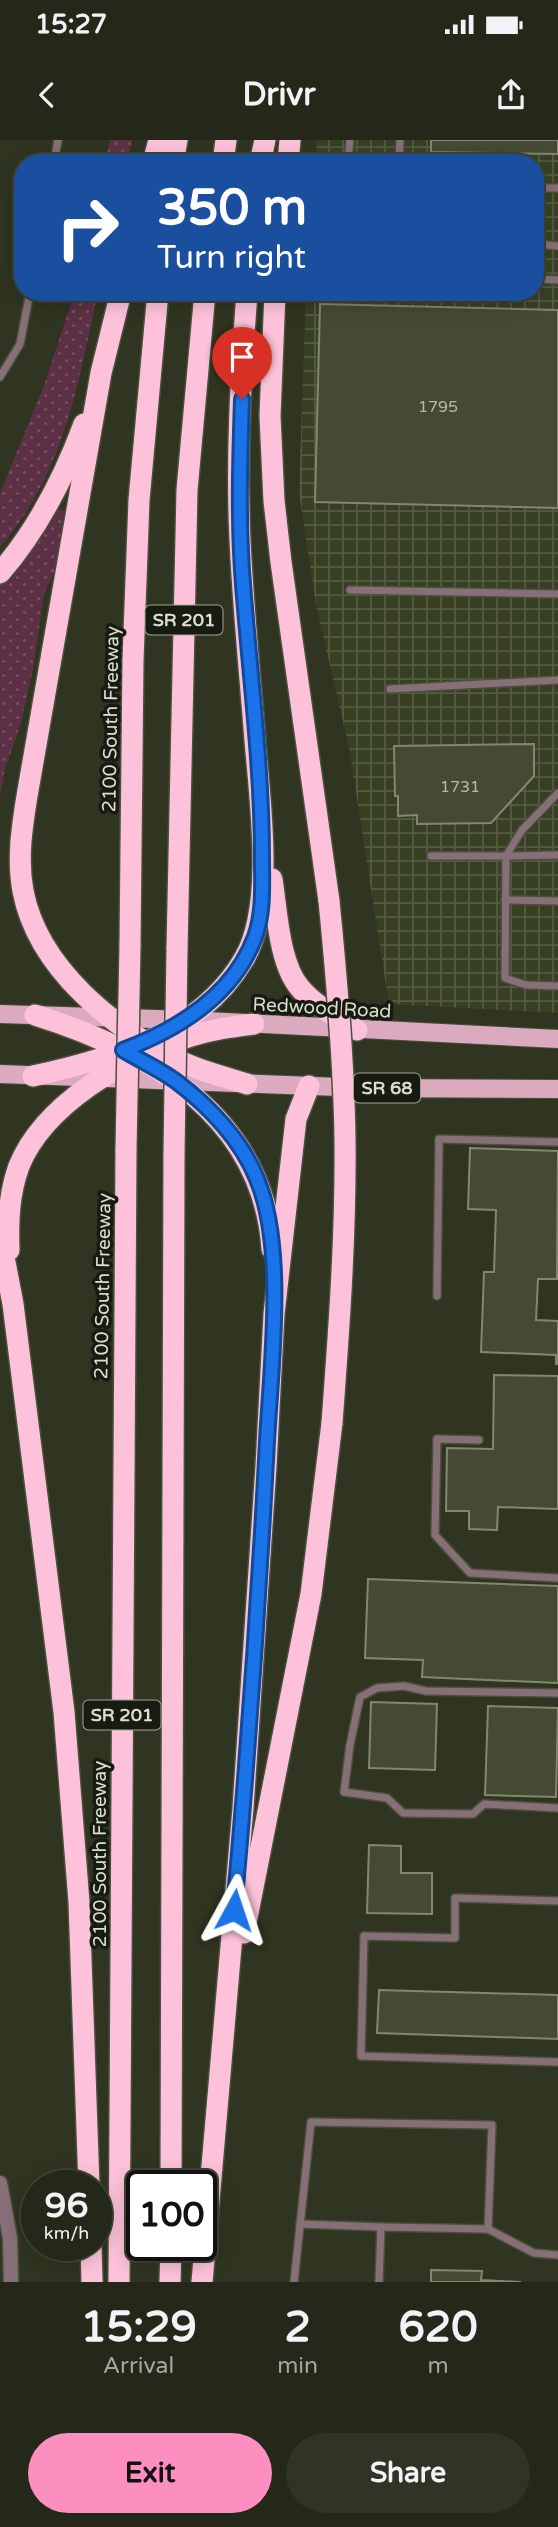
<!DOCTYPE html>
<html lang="en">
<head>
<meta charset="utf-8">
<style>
  :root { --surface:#232818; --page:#2f3425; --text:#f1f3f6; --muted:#a3a6a2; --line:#404437; --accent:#fd8ec0 }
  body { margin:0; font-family:"Varela Round",sans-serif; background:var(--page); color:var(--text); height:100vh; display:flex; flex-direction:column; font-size:26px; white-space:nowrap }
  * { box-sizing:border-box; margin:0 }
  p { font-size:23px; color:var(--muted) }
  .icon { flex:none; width:38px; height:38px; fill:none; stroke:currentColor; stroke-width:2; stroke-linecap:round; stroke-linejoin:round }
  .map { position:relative; height:2142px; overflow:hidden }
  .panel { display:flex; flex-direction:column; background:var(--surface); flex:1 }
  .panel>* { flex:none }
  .banner { position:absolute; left:14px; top:14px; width:530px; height:147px; border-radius:28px; box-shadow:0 4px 18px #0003,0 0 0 2px var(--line); background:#1a4fa0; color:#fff; overflow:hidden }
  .speed { position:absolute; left:21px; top:2030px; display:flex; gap:14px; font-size:35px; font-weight:700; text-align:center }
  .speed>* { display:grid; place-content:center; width:91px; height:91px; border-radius:50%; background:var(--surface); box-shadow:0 4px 18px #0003,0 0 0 2px var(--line); line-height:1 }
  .speed small { font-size:18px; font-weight:400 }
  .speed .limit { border:4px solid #111; border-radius:10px; background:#fff; color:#111 }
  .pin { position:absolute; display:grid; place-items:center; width:60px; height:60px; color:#fff; margin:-72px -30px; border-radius:50% 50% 50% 0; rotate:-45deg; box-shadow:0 0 7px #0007 }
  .pin .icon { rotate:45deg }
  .me { position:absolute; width:77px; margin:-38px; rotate:5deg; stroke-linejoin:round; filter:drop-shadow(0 0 5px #0008) }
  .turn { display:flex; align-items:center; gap:24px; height:147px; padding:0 28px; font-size:32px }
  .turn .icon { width:91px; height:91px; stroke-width:2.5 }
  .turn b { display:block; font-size:49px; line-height:60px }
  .eta { display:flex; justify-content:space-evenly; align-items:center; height:119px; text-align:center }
  .eta b { font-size:42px; font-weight:700; line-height:49px }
  .primary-button { display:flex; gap:14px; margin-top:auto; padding:14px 28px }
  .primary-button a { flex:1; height:80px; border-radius:42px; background:var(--accent); color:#111; font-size:28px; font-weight:700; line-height:80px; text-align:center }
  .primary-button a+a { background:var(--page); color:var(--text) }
  .status { display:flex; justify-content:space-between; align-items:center; height:49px; padding:0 35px; background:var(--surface); direction:ltr }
  .status svg { height:19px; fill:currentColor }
  header { display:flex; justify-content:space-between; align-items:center; height:91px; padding:0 28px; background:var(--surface); font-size:32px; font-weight:700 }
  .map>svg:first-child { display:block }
</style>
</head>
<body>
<div class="status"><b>15:27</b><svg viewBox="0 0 49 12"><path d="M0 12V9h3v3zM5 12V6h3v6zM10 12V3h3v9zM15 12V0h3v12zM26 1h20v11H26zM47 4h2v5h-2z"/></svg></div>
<header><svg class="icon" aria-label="back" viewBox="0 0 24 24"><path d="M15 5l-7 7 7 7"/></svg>Drivr<svg class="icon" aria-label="share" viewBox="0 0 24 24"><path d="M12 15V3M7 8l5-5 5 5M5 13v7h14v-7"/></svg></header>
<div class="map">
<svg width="558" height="2142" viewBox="0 0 558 2142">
  <defs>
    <pattern id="industrial-grid" width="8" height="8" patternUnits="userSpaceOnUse" patternTransform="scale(1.75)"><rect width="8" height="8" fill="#384024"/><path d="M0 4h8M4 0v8" fill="none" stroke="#545b43"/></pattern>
    <pattern id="grass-dots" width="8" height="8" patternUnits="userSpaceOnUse" patternTransform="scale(1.75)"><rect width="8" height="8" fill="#5d3145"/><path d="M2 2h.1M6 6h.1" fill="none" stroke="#744e5f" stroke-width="1.8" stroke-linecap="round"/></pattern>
  </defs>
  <rect width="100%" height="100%" fill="#2f3520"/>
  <path fill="url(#industrial-grid)" d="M317 0H558V873L389 864 349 607 316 465 299 352 306 152H536V23H315Z"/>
  <g fill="url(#grass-dots)">
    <path d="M110 0H132L127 23H105Z"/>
    <path d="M75 152H98C78 244 64 334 0 407V353L43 248Z"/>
    <path d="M55 368 66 372 55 430 44 454 33 528 21 583 5 629 0 656V443Z"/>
  </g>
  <g fill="#444a34" stroke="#818870" stroke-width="2">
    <path d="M431 0H558V14L431 12Z"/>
    <path d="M320 164 558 170V368L315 362Z"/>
    <path d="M534 604V636L491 683 417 684V675L398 676V656H395L394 606Z"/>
    <path d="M470 1008 558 1011 557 1139H538L536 1180 558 1181V1224H556V1215L481 1212 484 1132H494L496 1070 468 1069Z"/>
    <path d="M494 1235 558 1236V1369L498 1367 497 1390 469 1389V1371H446L447 1308 493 1309Z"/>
    <path d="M368 1439 558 1446V1543L422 1537 423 1520 365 1518Z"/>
    <path d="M371 1562 437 1564 435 1630 369 1628Z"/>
    <path d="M488 1566 558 1568 556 1657 485 1655Z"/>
    <path d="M369 1705 401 1706V1733H432V1774L367 1773Z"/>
    <path d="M379 1850 558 1855V1899L377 1893Z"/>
    <path d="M431 2130 482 2131 481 2140 521 2142H431Z"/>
  </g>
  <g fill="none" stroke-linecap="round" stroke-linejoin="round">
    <defs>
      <g id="service">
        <path d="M54 23 58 0"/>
        <path d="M348 23 350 0"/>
        <path d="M399 23 400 0"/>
        <path d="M536 48H558"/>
        <path d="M536 104 558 106"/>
        <path d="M536 139 558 140"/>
        <path d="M0 237 20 204 30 152"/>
        <path d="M350 450 558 454"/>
        <path d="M390 549 558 540"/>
        <path d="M558 715 506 716 505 838 526 845 558 846"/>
        <path d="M431 716H506L522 690 558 653"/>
        <path d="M505 760 558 761"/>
        <path d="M437 1156 439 999 558 1002"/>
        <path d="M479 1300 437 1299 435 1395 470 1433 558 1438"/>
        <path d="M558 1553 426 1551 404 1546 377 1548 360 1557 350 1605 344 1652 387 1658 403 1673 473 1674 484 1664 558 1668"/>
        <path d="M558 1761 455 1758V1798L364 1796 361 1916 558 1922"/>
        <path d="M300 2084 381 2087"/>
        <path d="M294 2142 311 1982 492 1985 488 2089"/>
        <path d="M379 2142 381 2087 488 2089 534 2113 558 2115"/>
      </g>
      <path id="minor" d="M0 2043 10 2098 11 2142"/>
      <g id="primary">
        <path d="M0 874 186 880 558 899"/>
        <path d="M0 934 365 948 558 949"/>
      </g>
      <g id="motorway">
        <path d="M153 23 159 0"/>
        <path d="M173 23 177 0"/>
        <path d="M223 23 226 0"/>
        <path d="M260 23 265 0"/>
        <path d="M288 23 290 0"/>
        <path d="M121 152 101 233 27 656C22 687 17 719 23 751 38 829 114 889 182 922 203 932 225 937 247 944"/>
        <path d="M275 152 270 276 274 361 281 422 329 761"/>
        <path d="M0 433C38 389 64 338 84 284"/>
        <path d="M272 739C277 771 279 824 300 848 315 866 337 877 357 890"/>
        <path d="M130 805 133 520 139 360 158 152"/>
        <path d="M177 809 187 350 205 152"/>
        <path d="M35 875C150 911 263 976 272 1109"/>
        <path d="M33 936C112 919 201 893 244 819 275 767 260 661 255 601 250 534 243 467 240 400 236 318 241 234 247 152"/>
        <path d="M0 1096 13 1164 64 1572 79 1762 89 2046"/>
        <path d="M9 1110C8 1081 9 1053 19 1026 44 964 125 918 185 898 208 890 230 887 254 884"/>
        <path d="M244 1793 311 1454 332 1283"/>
        <path d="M171 2046 174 1014"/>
        <path d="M91 2105 92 2142"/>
        <path d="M119 2142 126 1009"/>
        <path d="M170 2142 171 2105"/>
        <path d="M202 2142 243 1668 266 1326 274 1174 296 979 309 946"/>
      </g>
    </defs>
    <use href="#service" stroke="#4a503c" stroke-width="10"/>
    <use href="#minor" stroke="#4a503c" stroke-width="17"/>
    <use href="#primary" stroke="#4a503c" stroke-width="20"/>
    <use href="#motorway" stroke="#4a503c" stroke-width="24"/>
    <use href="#service" stroke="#876f78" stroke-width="7"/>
    <use href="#minor" stroke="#876f78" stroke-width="14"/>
    <use href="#primary" stroke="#dcaabf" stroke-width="18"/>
    <use href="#motorway" stroke="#fdc2da" stroke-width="21"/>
    <defs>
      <g id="motorway-bridge">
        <path d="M329 761C337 841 344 920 345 1000 346 1095 339 1189 332 1283"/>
        <path d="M126 1009 130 805"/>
        <path d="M174 1014 177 809"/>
      </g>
    </defs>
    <use href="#motorway-bridge" stroke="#4a503c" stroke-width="24" stroke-linecap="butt"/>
    <use href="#motorway-bridge" stroke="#fdc2da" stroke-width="21"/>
  </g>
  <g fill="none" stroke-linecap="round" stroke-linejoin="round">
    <defs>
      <path id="route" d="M234 1770C248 1614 259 1458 267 1301 271 1226 286 1108 257 1039 242 1001 210 967 177 942 161 930 141 921 123 910 179 889 233 856 255 797 264 772 262 744 262 718 262 627 250 535 243 444 238 382 240 321 242 259"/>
    </defs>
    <use href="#route" stroke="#114b97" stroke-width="18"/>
    <use href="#route" stroke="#1a73e8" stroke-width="12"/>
  </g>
  <g text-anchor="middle" stroke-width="7" stroke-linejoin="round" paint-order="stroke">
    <g font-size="16" fill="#b4b9a9">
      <text x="438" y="272">1795</text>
      <text x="460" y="652">1731</text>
    </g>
    <g fill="#181b12" stroke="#9fa497" stroke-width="2">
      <rect x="145.5" y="465.5" width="77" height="29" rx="5"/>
      <rect x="354" y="933.5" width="66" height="29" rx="5"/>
      <rect x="83.5" y="1560.5" width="77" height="29" rx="5"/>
    </g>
    <g font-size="18" font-weight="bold" fill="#d9ded0">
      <text x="184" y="486">SR 201</text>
      <text x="387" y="954">SR 68</text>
      <text x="122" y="1581">SR 201</text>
    </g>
    <g font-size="19" fill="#d9ded0" stroke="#181b12">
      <text transform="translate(110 579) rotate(-89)" y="7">2100 South Freeway</text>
      <text transform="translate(322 867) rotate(3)" y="7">Redwood Road</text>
      <text transform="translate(102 1146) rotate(-89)" y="7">2100 South Freeway</text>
      <text transform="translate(99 1714) rotate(-90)" y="7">2100 South Freeway</text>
    </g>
  </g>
</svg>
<div class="speed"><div>96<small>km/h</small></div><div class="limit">100</div></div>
<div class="pin" style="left:242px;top:259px;background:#d93025"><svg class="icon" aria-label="arrive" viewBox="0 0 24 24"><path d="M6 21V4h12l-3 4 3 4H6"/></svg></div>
<svg class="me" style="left:234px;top:1770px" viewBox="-20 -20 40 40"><path d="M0-17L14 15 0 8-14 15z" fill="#1a73e8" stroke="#fff" stroke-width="4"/></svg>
<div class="banner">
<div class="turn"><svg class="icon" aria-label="right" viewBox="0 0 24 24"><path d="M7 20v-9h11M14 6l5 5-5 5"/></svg><div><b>350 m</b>Turn right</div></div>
</div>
</div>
<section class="panel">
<div class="eta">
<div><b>15:29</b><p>Arrival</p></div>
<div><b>2</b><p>min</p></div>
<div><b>620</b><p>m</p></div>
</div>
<div class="primary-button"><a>Exit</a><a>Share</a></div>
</section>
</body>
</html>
